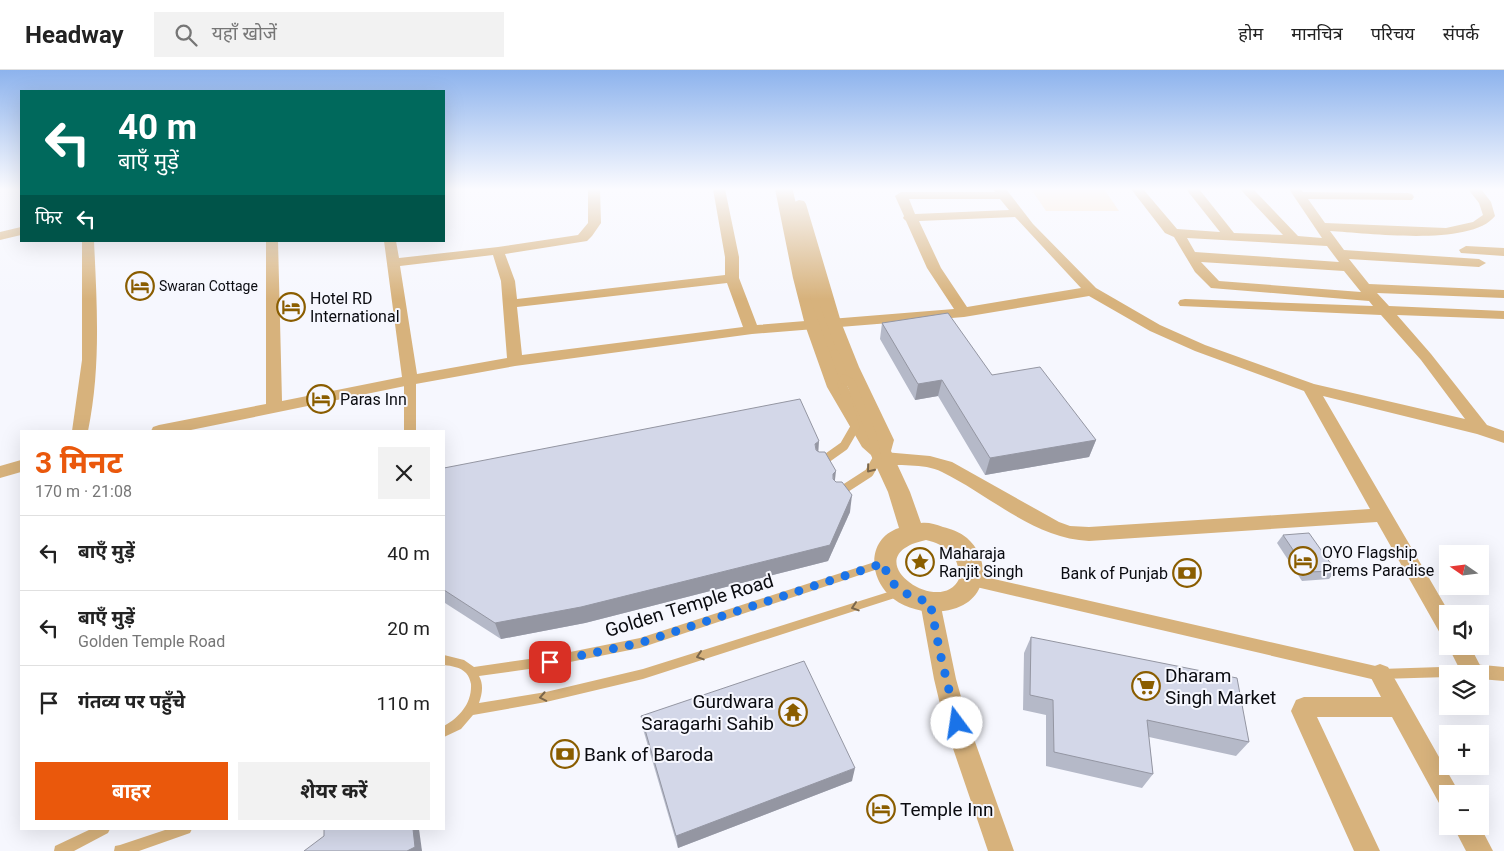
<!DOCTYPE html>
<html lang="hi">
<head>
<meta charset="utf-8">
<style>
  :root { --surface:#fff; --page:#f2f2f2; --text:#222; --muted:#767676; --line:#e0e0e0; --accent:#ea580c }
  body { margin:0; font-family:Roboto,"Noto Sans Devanagari",sans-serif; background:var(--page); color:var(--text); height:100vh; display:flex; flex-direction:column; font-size:19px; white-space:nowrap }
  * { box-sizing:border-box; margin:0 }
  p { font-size:16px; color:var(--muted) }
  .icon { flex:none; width:28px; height:28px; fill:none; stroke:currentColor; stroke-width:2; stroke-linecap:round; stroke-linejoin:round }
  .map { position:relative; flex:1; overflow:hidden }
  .panel { position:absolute; left:20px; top:360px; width:425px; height:400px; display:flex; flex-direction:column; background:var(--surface); border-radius:0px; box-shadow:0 5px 20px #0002 }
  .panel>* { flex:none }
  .banner { position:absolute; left:20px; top:20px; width:425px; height:152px; border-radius:0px; box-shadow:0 5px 20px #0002; background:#00695c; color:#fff; overflow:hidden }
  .needle { width:32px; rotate:284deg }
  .controls { position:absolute; left:1439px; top:475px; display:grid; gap:10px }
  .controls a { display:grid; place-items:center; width:50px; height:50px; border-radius:0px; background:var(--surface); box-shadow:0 5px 20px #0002; font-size:25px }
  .pin { position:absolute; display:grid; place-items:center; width:42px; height:42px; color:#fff; margin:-21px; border-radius:10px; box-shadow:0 2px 8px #0006 }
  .me { position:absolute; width:55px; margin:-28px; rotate:346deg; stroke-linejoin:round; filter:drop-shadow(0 0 4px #0008) }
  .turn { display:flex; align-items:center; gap:18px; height:105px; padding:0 15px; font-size:22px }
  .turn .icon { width:65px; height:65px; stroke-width:2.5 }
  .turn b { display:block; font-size:35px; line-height:42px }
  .then { display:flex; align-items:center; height:48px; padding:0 15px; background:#0003; gap:10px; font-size:19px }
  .round { display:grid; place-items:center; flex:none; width:52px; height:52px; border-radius:0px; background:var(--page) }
  .summary { display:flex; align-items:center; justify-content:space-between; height:85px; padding:0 15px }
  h1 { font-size:30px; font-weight:700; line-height:38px; color:var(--accent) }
  .action { display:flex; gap:10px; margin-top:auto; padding:10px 15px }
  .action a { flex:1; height:58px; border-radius:0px; background:var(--accent); color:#fff; font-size:20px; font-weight:700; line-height:58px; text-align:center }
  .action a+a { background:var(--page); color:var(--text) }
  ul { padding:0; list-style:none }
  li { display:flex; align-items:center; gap:15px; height:75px; padding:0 15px; border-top:1px solid var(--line) }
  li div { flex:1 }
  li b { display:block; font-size:19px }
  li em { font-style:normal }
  header { display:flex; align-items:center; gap:30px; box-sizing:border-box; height:70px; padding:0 25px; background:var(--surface); border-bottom:1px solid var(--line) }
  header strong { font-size:24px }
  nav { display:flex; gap:28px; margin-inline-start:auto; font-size:18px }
  .search { width:350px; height:45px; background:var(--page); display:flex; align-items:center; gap:12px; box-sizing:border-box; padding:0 18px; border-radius:0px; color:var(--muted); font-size:19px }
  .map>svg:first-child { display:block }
</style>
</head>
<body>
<header>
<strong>Headway</strong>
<div class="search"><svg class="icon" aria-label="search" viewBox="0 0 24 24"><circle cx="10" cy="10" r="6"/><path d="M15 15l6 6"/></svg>यहाँ खोजें</div>
<nav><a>होम</a><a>मानचित्र</a><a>परिचय</a><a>संपर्क</a></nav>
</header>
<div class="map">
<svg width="1504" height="781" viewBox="0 0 1504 781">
  <rect width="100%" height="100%" fill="#f6f7fe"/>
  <path fill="#fbe6ca" d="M1104 119 1119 141H1046L1031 119Z"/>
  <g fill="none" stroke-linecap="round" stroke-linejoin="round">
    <g fill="#d7b27c" fill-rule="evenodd">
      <path d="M884 489 887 490 889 493 887 496 640 578 550 596 479 606C484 615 482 624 479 633L546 622 643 599 901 518 905 519 906 522 905 525 901 526 643 609 546 632 473 645 461 659 444 667V656C460 647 472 633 471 614 470 610 469 606 466 603 460 597 452 596 444 595V585L464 590 474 597 550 586 640 568Z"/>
      <path d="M1472 596 1476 598 1477 601 1476 604H1448V607L1380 609 1376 607 1374 604 1376 601 1380 599Z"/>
      <path d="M91 759H110L108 763 74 781H54L55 776Z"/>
      <path d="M168 759H192L190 763 139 781H114L115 776 120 775Z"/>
    </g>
    <g fill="#d7b27c" fill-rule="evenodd">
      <path d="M410 306 416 310V361H404V310Z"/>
      <path d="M972 504 1380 597 1386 599 1388 604 1386 609 1380 611 972 516 967 514 965 510 967 506Z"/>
      <path d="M1472 594 1504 597V611L1480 609V604H1465L1464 601 1466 596Z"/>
    </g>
    <g fill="#d7b27c" fill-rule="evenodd">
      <path d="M588 119H600L601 153 592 166 587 171 505 184 515 211 517 229 725 205V187L713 119H725L739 187V208L757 255 954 239 927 198 906 151 903 148 904 146 895 126 901 122H995L993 119H1006L1033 154 1096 218 1160 255 1205 275 1314 314 1465 349 1421 290 1381 245 1180 236 1178 233 1180 230 1185 229 1373 236 1369 231 1211 218 1195 202 1174 167 1165 163 1131 119H1143L1177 159 1220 162 1186 119H1199L1234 163 1283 165 1240 119H1253L1298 166 1322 168 1289 119H1301L1303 122 1408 123 1412 124 1414 127 1412 130 1308 129 1325 153 1446 158 1473 152 1483 145 1479 133 1468 119H1481L1491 132 1495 146C1471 177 1368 163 1330 161L1344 180 1479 189 1486 193 1479 197 1349 189 1369 214 1504 220V228L1377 223 1389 236 1504 241V249L1397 245 1431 284 1487 355 1504 361V373L1477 364 1323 326 1450 544H1448V568L1441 565 1377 452 1089 471C1033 468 991 426 942 402 923 392 898 398 878 392L875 388 878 384 884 382 930 386 952 392 1059 452 1070 456 1089 457 1370 439 1304 321 1195 281 1150 261 1089 226 964 247 752 264 515 296 410 315 186 361H151L153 357 159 355 266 334V171H278L282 331 402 307 384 171H396L399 188 498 177 578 165 588 153ZM909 129H1000L1009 140 915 144ZM1015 147 1081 218 967 237 941 198 919 151ZM1187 168 1327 176 1339 192 1195 182ZM493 185 501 211 507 288 417 304 400 196ZM1201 192 1344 201 1361 222 1219 211ZM727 213 743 257 522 285 517 237Z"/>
      <path d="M21 157V165L0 170V162Z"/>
      <path d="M82 171H94C97 235 101 298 88 361H72L82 290Z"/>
      <path d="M1466 176 1504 178V186L1461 183 1459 180Z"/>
      <path d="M21 390V402L0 408V396Z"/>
      <path d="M930 523 937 526 940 532 956 609 969 655 1014 781H988L945 655 934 609 920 532 923 526Z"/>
      <path d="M1448 576H1470L1483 601 1480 607V604H1462Z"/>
      <path d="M1380 594 1388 597 1460 724H1448V736L1439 733 1392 647H1317L1380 781H1354L1291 641 1296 630 1304 627H1381L1369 604 1372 597Z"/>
      <path d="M1453 756H1480L1493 781H1466Z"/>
    </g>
    <path fill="#d7b27c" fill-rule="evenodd" d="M775 119H789L792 133 799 130 804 131 806 134 841 252 859 297 894 370 891 381 910 422 921 453C928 452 935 454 943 457 951 459 960 462 967 468 992 490 988 530 953 539 932 545 906 541 889 525 868 505 868 468 899 458L888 422 871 385 862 377 827 317 805 255 793 208ZM803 182 823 252 858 335C830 289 815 234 803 182ZM926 470C947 475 960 486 959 509 940 549 851 486 926 470Z"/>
    <path stroke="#d7b27c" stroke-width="7" d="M789 119 815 232 835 286"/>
    <g stroke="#d7b27c" stroke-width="9">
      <path d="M820 393 844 376 855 357 842 314 844 309 835 284"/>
      <path d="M838 423 869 403 877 389 872 365 851 313 844 309"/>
    </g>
  </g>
  <g fill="#b5b9c8">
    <path d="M882 253 992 305 1096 370 1089 387 985 405 938 326 915 330 880 269Z"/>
    <path d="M818 381 835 411 850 442 828 491 585 553 501 569 445 533 444 529V398Z"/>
    <path d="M1283 465 1336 501 1329 509 1302 511 1277 473Z"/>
    <path d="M1031 567 1249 672 1236 686 1149 667 1153 704 1142 718 1046 696V645L1023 640 1024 583Z"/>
    <path d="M641 646 852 711 678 778 643 659Z"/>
  </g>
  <g fill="#9496a2">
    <path d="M942 310 938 326 915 330 918 314Z"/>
    <path d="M1096 370 1089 387 985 405 990 388Z"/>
    <path d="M819 371 818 387 815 374Z"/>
    <path d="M836 401 834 418 833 404Z"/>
    <path d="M852 425 850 442 828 491 585 553 501 569 495 553Z"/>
    <path d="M855 698 852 711 678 778 676 766Z"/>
    <path d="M413 759H419L422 781H407Z"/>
  </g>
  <g fill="#d3d7e8" stroke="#9496a2">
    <path d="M948 243 992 305 1040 297 1096 370 990 388 942 310 918 314 882 253Z"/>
    <path d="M800 329 819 371 815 374 816 380 819 382H825L836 401 833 404V409L836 412H842L852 425 830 475 581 537 495 553 444 520V398Z"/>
    <path d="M1309 463 1336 501 1308 502 1283 465Z"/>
    <path d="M1031 567 1237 608 1249 672 1147 650 1153 704 1054 682 1053 630 1030 625Z"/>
    <path d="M804 591 855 698 676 766 641 646Z"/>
    <path d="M324 759H413L415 777 407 781H304L324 766Z"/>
  </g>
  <defs><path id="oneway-chevron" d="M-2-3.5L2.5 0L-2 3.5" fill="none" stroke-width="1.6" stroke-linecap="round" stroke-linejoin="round" transform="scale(1.25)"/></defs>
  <g stroke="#7b674b">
    <use href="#oneway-chevron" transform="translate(870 399) rotate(129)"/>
    <use href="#oneway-chevron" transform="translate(855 537) rotate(162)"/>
    <use href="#oneway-chevron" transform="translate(700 586) rotate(162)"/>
    <use href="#oneway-chevron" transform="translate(543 627) rotate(169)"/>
  </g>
  <linearGradient id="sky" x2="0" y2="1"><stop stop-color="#8db3ed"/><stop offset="0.52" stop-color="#fbfbff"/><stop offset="1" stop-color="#fbfbff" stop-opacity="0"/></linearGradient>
  <rect width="1504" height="229" fill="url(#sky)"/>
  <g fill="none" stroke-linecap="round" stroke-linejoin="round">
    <path stroke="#1a73e8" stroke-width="9" stroke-dasharray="0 16.2" d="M550 592 640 573 884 493C888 517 908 527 930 532L940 583 957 653"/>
  </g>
  <defs>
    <symbol id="hotel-ring" viewBox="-11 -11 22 22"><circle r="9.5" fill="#f6f7fe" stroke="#8a5d00" stroke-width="1.5"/><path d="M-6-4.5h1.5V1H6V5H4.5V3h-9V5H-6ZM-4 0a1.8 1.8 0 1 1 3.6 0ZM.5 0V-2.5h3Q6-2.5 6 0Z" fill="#8a5d00"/></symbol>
    <symbol id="sight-ring" viewBox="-11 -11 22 22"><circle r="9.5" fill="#f6f7fe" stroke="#8a5d00" stroke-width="1.5"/><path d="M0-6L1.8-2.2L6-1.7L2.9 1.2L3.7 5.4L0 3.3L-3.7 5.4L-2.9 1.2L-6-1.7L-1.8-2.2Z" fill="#8a5d00"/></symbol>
    <symbol id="bank-ring" viewBox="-11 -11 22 22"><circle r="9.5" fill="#f6f7fe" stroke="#8a5d00" stroke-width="1.5"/><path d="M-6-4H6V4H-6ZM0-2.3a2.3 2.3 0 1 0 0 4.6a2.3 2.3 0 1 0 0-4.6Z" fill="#8a5d00"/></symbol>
    <symbol id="supermarket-ring" viewBox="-11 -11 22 22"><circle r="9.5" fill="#f6f7fe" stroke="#8a5d00" stroke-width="1.5"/><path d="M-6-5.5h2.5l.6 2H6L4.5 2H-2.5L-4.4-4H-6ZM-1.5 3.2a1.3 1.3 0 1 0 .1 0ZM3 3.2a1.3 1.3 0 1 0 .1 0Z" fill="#8a5d00"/></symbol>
    <symbol id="temple-ring" viewBox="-11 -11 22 22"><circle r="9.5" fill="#f6f7fe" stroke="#8a5d00" stroke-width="1.5"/><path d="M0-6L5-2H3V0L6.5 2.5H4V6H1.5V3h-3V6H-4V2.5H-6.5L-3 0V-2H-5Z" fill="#8a5d00"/></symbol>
  </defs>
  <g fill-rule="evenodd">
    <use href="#hotel-ring" x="124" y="200" width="32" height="32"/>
    <use href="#hotel-ring" x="275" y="221" width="32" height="32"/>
    <use href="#hotel-ring" x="305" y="313" width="32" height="32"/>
    <use href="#hotel-ring" x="1287" y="475" width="32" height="32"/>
    <use href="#sight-ring" x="904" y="476" width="32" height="32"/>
    <use href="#bank-ring" x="1171" y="487" width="32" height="32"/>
    <use href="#supermarket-ring" x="1130" y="600" width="32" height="32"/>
    <use href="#temple-ring" x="777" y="626" width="32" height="32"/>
    <use href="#bank-ring" x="549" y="668" width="32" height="32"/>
    <use href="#hotel-ring" x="865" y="723" width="32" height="32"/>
  </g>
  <g text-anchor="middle" stroke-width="4" stroke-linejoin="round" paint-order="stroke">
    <g font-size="14" fill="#0a0b10" stroke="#f6f7fe" text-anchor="start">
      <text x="159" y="221">Swaran Cottage</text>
    </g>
    <g font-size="16" fill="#0a0b10" stroke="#f6f7fe" text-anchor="start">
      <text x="310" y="234">Hotel RD<tspan x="310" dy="18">International</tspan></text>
      <text x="340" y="335">Paras Inn</text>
      <text x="1322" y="488">OYO Flagship<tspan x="1322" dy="18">Prems Paradise</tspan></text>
      <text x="939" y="489">Maharaja<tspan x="939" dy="18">Ranjit Singh</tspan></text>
      <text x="1168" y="509" text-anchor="end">Bank of Punjab</text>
    </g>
    <g font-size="19" fill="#0a0b10" stroke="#f6f7fe">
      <text transform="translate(689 535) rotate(-17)" y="7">Golden Temple Road</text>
    </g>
    <g font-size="19" fill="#0a0b10" stroke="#f6f7fe" text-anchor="start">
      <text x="1165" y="612">Dharam<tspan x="1165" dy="22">Singh Market</tspan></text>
      <text x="774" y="638" text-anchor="end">Gurdwara<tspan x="774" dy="22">Saragarhi Sahib</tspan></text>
      <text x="584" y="691">Bank of Baroda</text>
      <text x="900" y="746">Temple Inn</text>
    </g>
  </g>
</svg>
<div class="controls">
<a><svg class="needle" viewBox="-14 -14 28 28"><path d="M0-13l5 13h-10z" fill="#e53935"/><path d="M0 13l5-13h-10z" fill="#767676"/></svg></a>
<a><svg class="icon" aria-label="sound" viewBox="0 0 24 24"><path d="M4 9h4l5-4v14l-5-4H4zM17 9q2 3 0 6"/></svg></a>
<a><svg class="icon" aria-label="layers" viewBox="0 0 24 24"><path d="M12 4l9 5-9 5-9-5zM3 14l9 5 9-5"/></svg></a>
<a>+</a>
<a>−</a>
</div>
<div class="pin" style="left:550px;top:592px;background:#d93025"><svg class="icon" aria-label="arrive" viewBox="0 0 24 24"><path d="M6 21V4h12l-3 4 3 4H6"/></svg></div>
<svg class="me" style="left:957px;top:653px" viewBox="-20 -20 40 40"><circle r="19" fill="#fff"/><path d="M0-13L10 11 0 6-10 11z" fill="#1a73e8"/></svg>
<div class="banner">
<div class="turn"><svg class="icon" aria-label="left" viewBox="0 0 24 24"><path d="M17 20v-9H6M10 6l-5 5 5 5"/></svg><div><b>40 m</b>बाएँ मुड़ें</div></div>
<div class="then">फिर<svg class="icon" aria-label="left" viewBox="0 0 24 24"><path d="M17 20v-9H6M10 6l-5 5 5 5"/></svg></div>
</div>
<section class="panel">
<div class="summary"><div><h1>3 मिनट</h1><p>170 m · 21:08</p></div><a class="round"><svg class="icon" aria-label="close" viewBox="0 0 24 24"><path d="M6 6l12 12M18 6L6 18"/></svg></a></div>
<ul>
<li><svg class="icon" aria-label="left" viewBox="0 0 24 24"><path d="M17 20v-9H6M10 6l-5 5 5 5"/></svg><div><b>बाएँ मुड़ें</b></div><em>40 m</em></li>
<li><svg class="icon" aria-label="left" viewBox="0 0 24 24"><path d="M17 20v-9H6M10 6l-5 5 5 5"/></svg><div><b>बाएँ मुड़ें</b><p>Golden Temple Road</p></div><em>20 m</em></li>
<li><svg class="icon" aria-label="arrive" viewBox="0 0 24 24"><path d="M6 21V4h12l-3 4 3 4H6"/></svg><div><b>गंतव्य पर पहुँचे</b></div><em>110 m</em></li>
</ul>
<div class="action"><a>बाहर</a><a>शेयर करें</a></div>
</section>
</div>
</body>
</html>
